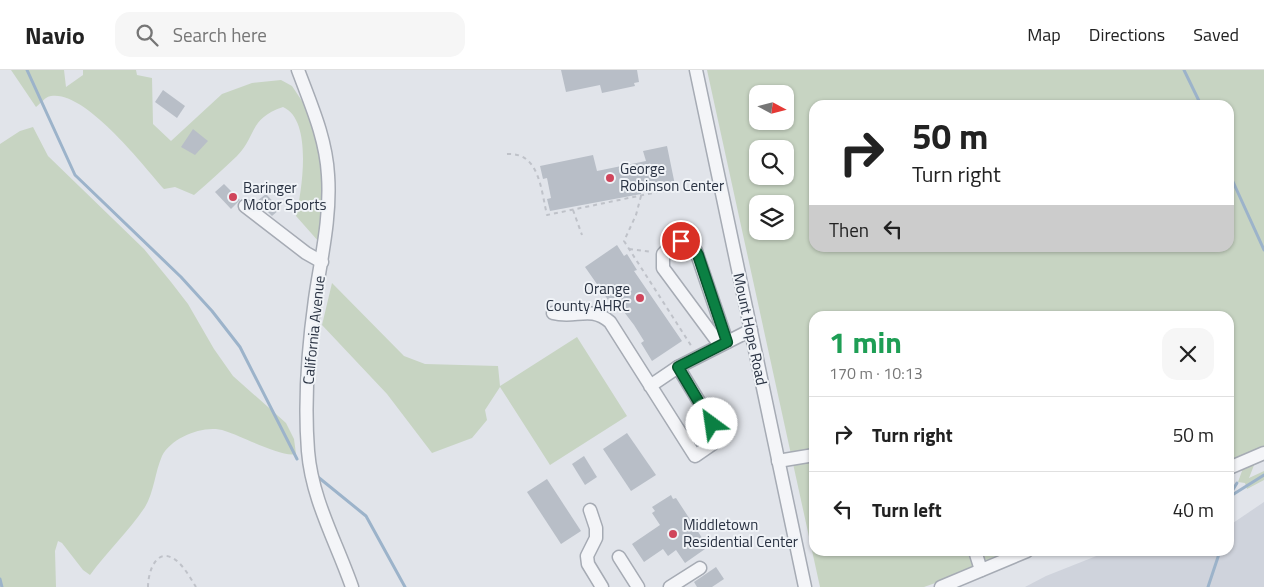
<!DOCTYPE html>
<html lang="en">
<head>
<meta charset="utf-8">
<style>
  :root { --surface:#fff; --page:#f6f6f6; --text:#222; --muted:#767676; --line:#e0e0e0 }
  body { margin:0; font-family:"Titillium Web",sans-serif; background:var(--page); color:var(--text); height:100vh; display:flex; flex-direction:column; font-size:19px; white-space:nowrap }
  * { box-sizing:border-box; margin:0 }
  p { font-size:16px; color:var(--muted) }
  .icon { flex:none; width:28px; height:28px; fill:none; stroke:currentColor; stroke-width:2; stroke-linecap:round; stroke-linejoin:round }
  .map { position:relative; flex:1; overflow:hidden }
  .drawer { position:absolute; left:809px; top:241px; width:425px; height:245px; display:flex; flex-direction:column; background:var(--surface); border-radius:15px; box-shadow:0 1px 4px #0004 }
  .drawer>* { flex:none }
  .top-card { position:absolute; left:809px; top:30px; width:425px; height:152px; border-radius:15px; box-shadow:0 1px 4px #0004; background:#fff; color:var(--text); overflow:hidden }
  .needle { width:32px; rotate:97deg }
  .controls { position:absolute; left:749px; top:15px; display:grid; gap:10px }
  .controls a { display:grid; place-items:center; width:45px; height:45px; border-radius:10px; background:var(--surface); box-shadow:0 1px 4px #0004; font-size:25px }
  .pin { position:absolute; display:grid; place-items:center; width:42px; height:42px; color:#fff; margin:-21px; border:2px solid #fff; border-radius:50%; box-shadow:0 1px 5px #0007 }
  .me { position:absolute; width:55px; margin:-28px; rotate:329deg; stroke-linejoin:round; filter:drop-shadow(0 0 4px #0008) }
  .turn { display:flex; align-items:center; gap:18px; height:105px; padding:0 20px; font-size:22px }
  .turn .icon { width:65px; height:65px; stroke-width:2.5 }
  .turn b { display:block; font-size:35px; line-height:42px }
  .then { display:flex; align-items:center; height:48px; padding:0 20px; background:#0003; gap:10px; font-size:19px }
  .round { display:grid; place-items:center; flex:none; width:52px; height:52px; border-radius:15px; background:var(--page) }
  .headline { display:flex; align-items:center; justify-content:space-between; height:85px; padding:0 20px }
  h1 { font-size:30px; font-weight:700; line-height:38px; color:#1e9e55 }
  ul { padding:0; list-style:none }
  li { display:flex; align-items:center; gap:15px; height:75px; padding:0 20px; border-top:1px solid var(--line) }
  li div { flex:1 }
  li b { display:block; font-size:19px }
  li em { font-style:normal }
  header { display:flex; align-items:center; gap:30px; box-sizing:border-box; height:70px; padding:0 25px; background:var(--surface); border-bottom:1px solid var(--line) }
  header strong { font-size:24px }
  nav { display:flex; gap:28px; margin-inline-start:auto; font-size:18px }
  .search { width:350px; height:45px; background:var(--page); display:flex; align-items:center; gap:12px; box-sizing:border-box; padding:0 18px; border-radius:15px; color:var(--muted); font-size:19px }
  .map>svg:first-child { display:block }
</style>
</head>
<body>
<header>
<strong>Navio</strong>
<div class="search"><svg class="icon" aria-label="search" viewBox="0 0 24 24"><circle cx="10" cy="10" r="6"/><path d="M15 15l6 6"/></svg>Search here</div>
<nav><a>Map</a><a>Directions</a><a>Saved</a></nav>
</header>
<div class="map">
<svg width="1264" height="517" viewBox="0 0 1264 517">
  <rect width="100%" height="100%" fill="#e1e4ea"/>
  <path fill="#cfd3dc" d="M1264 432V517H1025L1046 506 1109 481H1229V451L1233 453Z"/>
  <g fill="#c7d4c2" fill-rule="evenodd">
    <path d="M11 0H64L66 17 83 5V0H136L137 5 152 8 153 54 171 71 222 24 252 13 281 10 292 16 308 40 321 88 323 115 319 172 296 146C302 120 313 50 283 37 248 49 257 66 237 86 223 99 208 113 194 125L175 117 164 119C143 95 85 20 51 26 45 27 41 33 36 37Z"/>
    <path d="M707 0H1264V382L1258 385 1249 408 1264 401V410L1247 419 1245 413 1238 412 1246 390 1229 398V246H814V481H1026L924 517H820ZM758 24H785V51H758ZM814 35H1229V178H814ZM758 79H785V106H758ZM758 134H785V161H758Z"/>
    <path d="M33 57 48 86 144 179 171 212 188 234 214 279 233 306 286 353 294 369 296 384C282 388 242 366 225 361 205 354 172 367 162 386 155 402 154 422 145 437 129 461 107 482 90 505L83 500 62 473 58 471 55 481 56 517H0V74L20 61Z"/>
    <path d="M332 213 404 286 425 294 498 296 500 316 577 267 627 346 550 395 500 317 485 340 487 350 472 368 432 383 387 324 322 255Z"/>
  </g>
  <g fill="none" stroke-linecap="round" stroke-linejoin="round">
    <g stroke="#9cb3ca" stroke-width="3">
      <path d="M27 0 75 105 181 207 212 241 240 277 297 389"/>
      <path d="M1184 0 1201 35"/>
      <path d="M1229 103 1264 180"/>
      <path d="M318 407 366 446 405 517"/>
      <path d="M1229 426 1237 413"/>
      <path d="M1229 427 1264 405"/>
      <path d="M0 509 2 517"/>
      <path d="M1208 517 1220 481"/>
    </g>
  </g>
  <g fill="#b8bec7">
    <path d="M561 0H637L639 12 634 13 635 16 602 23 600 15 566 22Z"/>
    <path d="M163 20 185 36 177 48 155 32Z"/>
    <path d="M193 59 208 71 195 85 181 77Z"/>
    <path d="M667 76 675 115 641 122V124L550 141 547 129 551 128 547 108 543 109 540 96 593 85 597 101 646 91 643 81Z"/>
    <path d="M224 114 240 130 231 139 215 122Z"/>
    <path d="M266 124 280 139 272 146 257 131Z"/>
    <path d="M617 175 624 186 627 184 637 200 634 201 682 271 652 291 641 273 644 271 634 255 618 234 613 237 585 197Z"/>
    <path d="M627 363 656 405 631 421 603 379Z"/>
    <path d="M584 386 597 407 585 415 572 394Z"/>
    <path d="M547 409 581 461 561 474 527 422Z"/>
    <path d="M671 425 673 429 676 428 706 474 703 476 705 479 685 493 676 480 668 486 663 479 644 492 632 474 660 455 652 443 655 441 652 437Z"/>
    <path d="M716 497 724 509 712 517H697L694 512Z"/>
  </g>
  <g fill="none" stroke-linecap="round" stroke-linejoin="round">
    <defs>
      <g id="minor">
        <path d="M298 0C311 35 326 68 328 105 331 147 321 188 315 229 308 279 304 330 308 381 312 430 336 471 352 517"/>
        <path d="M696 0 805 517"/>
        <path d="M245 136 306 183 322 192"/>
        <path d="M553 243C576 249 590 235 610 252L695 386 721 368 678 297 650 316"/>
        <path d="M720 275 663 198V184L673 173C682 169 691 173 696 181L727 272"/>
        <path d="M678 297 751 260"/>
        <path d="M778 391 814 385"/>
        <path d="M1229 398 1264 383"/>
        <path d="M590 440 596 458V468L587 486 588 494 602 517"/>
        <path d="M975 481 981 500"/>
        <path d="M619 487 638 517"/>
        <path d="M670 517 700 498"/>
        <path d="M941 517 1027 481"/>
      </g>
    </defs>
    <use href="#minor" stroke="#a6abb4" stroke-width="15"/>
    <g stroke="#bfc2c9" stroke-width="2" stroke-dasharray="4 4" stroke-linecap="butt">
      <path d="M507 84C540 82 541 121 547 145L667 120"/>
      <path d="M641 126 636 145 624 171 692 277"/>
      <path d="M573 140 582 165"/>
      <path d="M629 179 652 182"/>
      <path d="M148 517C148 501 157 475 177 491 185 498 191 509 196 517"/>
    </g>
    <use href="#minor" stroke="#f4f5f8" stroke-width="12"/>
  </g>
  <g fill="none" stroke-linecap="round" stroke-linejoin="round">
    <defs>
      <path id="route" d="M681 171 693 176 698 185 727 272 678 297 712 354"/>
    </defs>
    <use href="#route" stroke="#07532c" stroke-width="12"/>
    <use href="#route" stroke="#0b8043" stroke-width="9"/>
  </g>
  <g fill="#d0455b" stroke="#f0f3f7" stroke-width="2">
    <circle cx="610" cy="108" r="5"/>
    <circle cx="233" cy="127" r="5"/>
    <circle cx="640" cy="228" r="5"/>
    <circle cx="673" cy="464" r="5"/>
  </g>
  <g text-anchor="middle" stroke-width="4" stroke-linejoin="round" paint-order="stroke">
    <g font-size="15" fill="#293242" stroke="#f0f3f7" text-anchor="start">
      <text x="620" y="104">George<tspan x="620" dy="17">Robinson Center</tspan></text>
      <text x="243" y="123">Baringer<tspan x="243" dy="17">Motor Sports</tspan></text>
      <text x="630" y="224" text-anchor="end">Orange<tspan x="630" dy="17">County AHRC</tspan></text>
      <text x="683" y="460">Middletown<tspan x="683" dy="17">Residential Center</tspan></text>
    </g>
    <g font-size="15" fill="#293242" stroke="#f0f3f7">
      <text transform="translate(750 259) rotate(78)" y="5">Mount Hope Road</text>
      <text transform="translate(314 260) rotate(-84)" y="5">California Avenue</text>
    </g>
  </g>
</svg>
<div class="controls">
<a><svg class="needle" viewBox="-14 -14 28 28"><path d="M0-13l5 13h-10z" fill="#e53935"/><path d="M0 13l5-13h-10z" fill="#767676"/></svg></a>
<a><svg class="icon" aria-label="search" viewBox="0 0 24 24"><circle cx="10" cy="10" r="6"/><path d="M15 15l6 6"/></svg></a>
<a><svg class="icon" aria-label="layers" viewBox="0 0 24 24"><path d="M12 4l9 5-9 5-9-5zM3 14l9 5 9-5"/></svg></a>
</div>
<div class="pin" style="left:681px;top:171px;background:#d93025"><svg class="icon" aria-label="arrive" viewBox="0 0 24 24"><path d="M6 21V4h12l-3 4 3 4H6"/></svg></div>
<svg class="me" style="left:712px;top:354px" viewBox="-20 -20 40 40"><circle r="19" fill="#fff"/><path d="M0-13L10 11 0 6-10 11z" fill="#0b8043"/></svg>
<div class="top-card">
<div class="turn"><svg class="icon" aria-label="right" viewBox="0 0 24 24"><path d="M7 20v-9h11M14 6l5 5-5 5"/></svg><div><b>50 m</b>Turn right</div></div>
<div class="then">Then<svg class="icon" aria-label="left" viewBox="0 0 24 24"><path d="M17 20v-9H6M10 6l-5 5 5 5"/></svg></div>
</div>
<section class="drawer">
<div class="headline"><div><h1>1 min</h1><p>170 m · 10:13</p></div><a class="round"><svg class="icon" aria-label="close" viewBox="0 0 24 24"><path d="M6 6l12 12M18 6L6 18"/></svg></a></div>
<ul>
<li><svg class="icon" aria-label="right" viewBox="0 0 24 24"><path d="M7 20v-9h11M14 6l5 5-5 5"/></svg><div><b>Turn right</b></div><em>50 m</em></li>
<li><svg class="icon" aria-label="left" viewBox="0 0 24 24"><path d="M17 20v-9H6M10 6l-5 5 5 5"/></svg><div><b>Turn left</b></div><em>40 m</em></li>
</ul>
</section>
</div>
</body>
</html>
